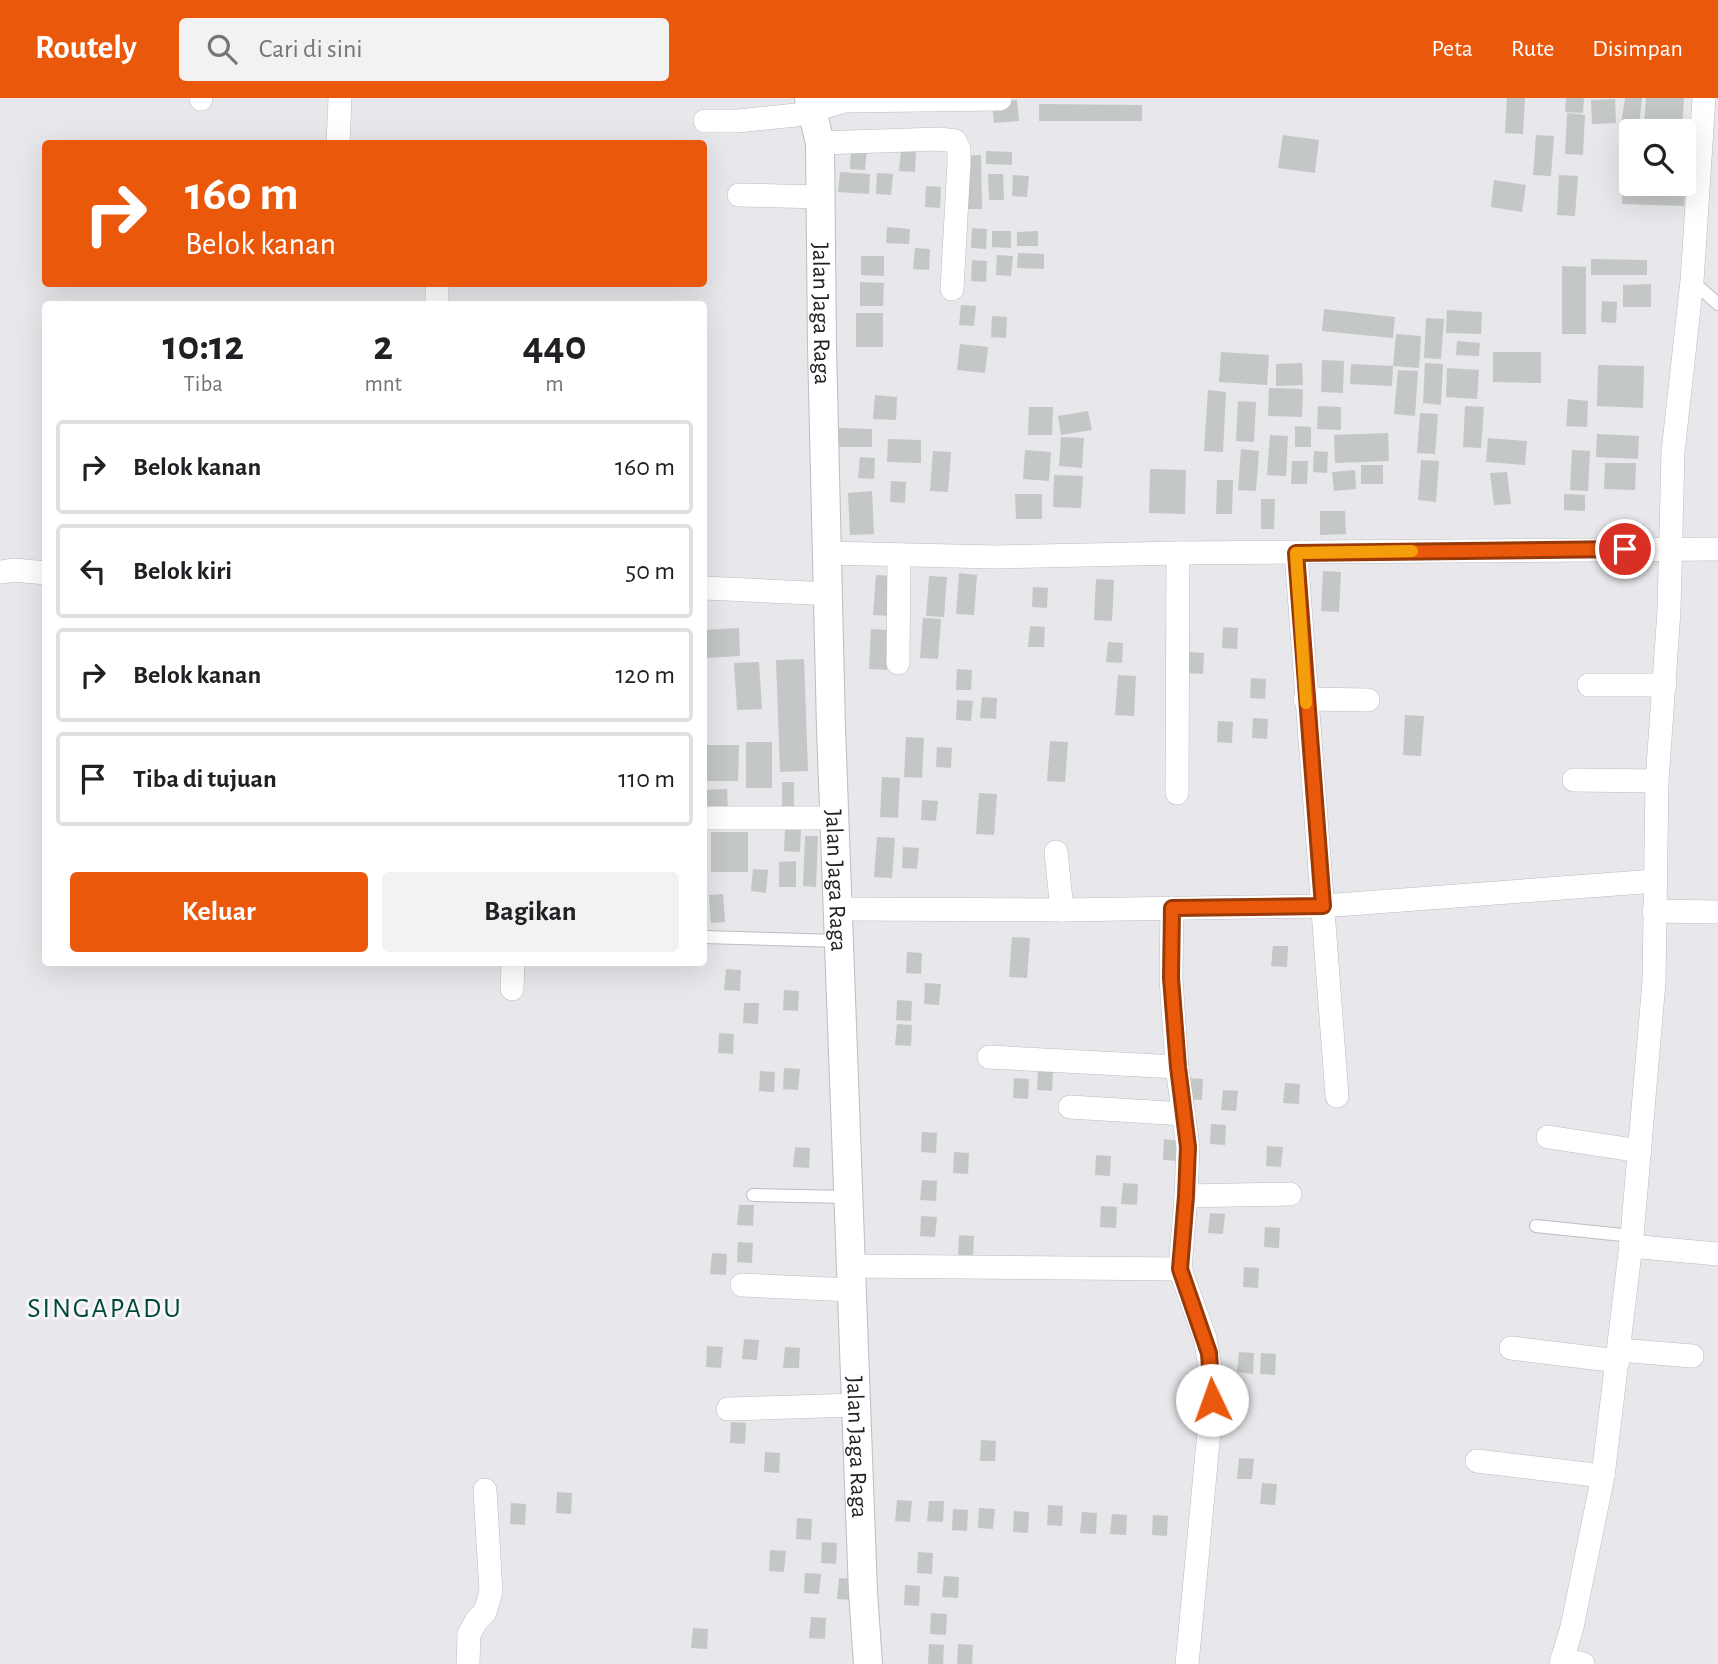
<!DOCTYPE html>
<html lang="id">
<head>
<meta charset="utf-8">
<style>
  :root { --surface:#fff; --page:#f2f2f2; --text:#202124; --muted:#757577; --line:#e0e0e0; --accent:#ea580c }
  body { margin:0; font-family:"Alegreya Sans",sans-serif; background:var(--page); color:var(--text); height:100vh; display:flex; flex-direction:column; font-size:26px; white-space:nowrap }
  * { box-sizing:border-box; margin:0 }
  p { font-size:23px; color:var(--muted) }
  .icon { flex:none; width:38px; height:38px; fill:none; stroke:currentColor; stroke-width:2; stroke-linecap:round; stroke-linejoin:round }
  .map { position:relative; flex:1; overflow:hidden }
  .panel { position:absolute; left:42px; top:203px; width:665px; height:665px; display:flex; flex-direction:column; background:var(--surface); border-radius:7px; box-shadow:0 7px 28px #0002 }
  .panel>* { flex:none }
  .hud { position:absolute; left:42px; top:42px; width:665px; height:147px; border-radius:7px; box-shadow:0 7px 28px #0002; background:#ea580c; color:#fff; overflow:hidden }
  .buttons { position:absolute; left:1619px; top:21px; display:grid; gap:14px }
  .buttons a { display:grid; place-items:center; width:77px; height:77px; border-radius:7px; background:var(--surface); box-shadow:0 7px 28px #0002; font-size:35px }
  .pin { position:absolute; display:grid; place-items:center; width:60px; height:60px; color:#fff; margin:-30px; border:4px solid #fff; border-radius:50%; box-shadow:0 2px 7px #0007 }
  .me { position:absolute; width:77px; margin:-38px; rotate:357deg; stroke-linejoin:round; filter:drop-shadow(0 0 5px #0008) }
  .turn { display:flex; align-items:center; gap:24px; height:147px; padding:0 28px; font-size:32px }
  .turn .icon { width:91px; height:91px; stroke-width:2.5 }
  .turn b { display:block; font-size:49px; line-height:60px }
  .eta { display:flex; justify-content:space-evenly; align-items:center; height:119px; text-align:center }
  .eta b { font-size:42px; font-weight:600; line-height:49px }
  .primary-button { display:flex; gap:14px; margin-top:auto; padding:14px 28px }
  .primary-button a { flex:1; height:80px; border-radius:7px; background:var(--accent); color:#fff; font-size:28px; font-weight:600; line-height:80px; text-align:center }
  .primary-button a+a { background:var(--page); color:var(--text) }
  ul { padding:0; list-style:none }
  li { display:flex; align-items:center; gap:21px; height:94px; margin:0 14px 10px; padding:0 14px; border:4px solid var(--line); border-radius:7px }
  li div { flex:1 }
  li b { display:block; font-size:26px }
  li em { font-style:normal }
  header { display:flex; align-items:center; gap:42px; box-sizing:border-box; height:98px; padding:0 35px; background:var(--accent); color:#fff }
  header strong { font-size:33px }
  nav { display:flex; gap:38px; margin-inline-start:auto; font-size:24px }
  .search { width:490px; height:63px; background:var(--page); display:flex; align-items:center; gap:18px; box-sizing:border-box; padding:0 24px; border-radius:7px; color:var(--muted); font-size:26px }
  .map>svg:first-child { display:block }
</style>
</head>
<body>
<header>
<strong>Routely</strong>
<div class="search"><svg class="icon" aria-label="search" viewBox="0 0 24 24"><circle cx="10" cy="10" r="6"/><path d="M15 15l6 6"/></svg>Cari di sini</div>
<nav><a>Peta</a><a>Rute</a><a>Disimpan</a></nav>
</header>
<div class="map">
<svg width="1718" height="1566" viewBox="0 0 1718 1566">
  <rect width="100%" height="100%" fill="#e8e7eb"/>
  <g fill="#c3c7c5">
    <path d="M1507 0H1525L1523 36 1505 35Z"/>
    <path d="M1566 0H1584L1583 15 1565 14Z"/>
    <path d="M1625 0H1642L1639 28 1621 26Z"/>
    <path d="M1646 0H1684L1682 30 1644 28Z"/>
    <path d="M1615 1 1616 25 1592 26 1591 2Z"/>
    <path d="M1017 2 1019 23 994 25 992 4Z"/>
    <path d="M1039 6 1142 7V23H1039Z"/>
    <path d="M1567 15 1585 17 1583 57 1565 56Z"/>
    <rect x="1622" y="33" width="9" height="18"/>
    <path d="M1283 37 1319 42 1315 75 1278 70Z"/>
    <path d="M1536 37 1554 38 1551 78 1533 77Z"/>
    <path d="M1684 39H1689L1687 62H1684Z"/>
    <path d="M851 50 867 51 865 72 850 71Z"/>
    <path d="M901 52 916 53 915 74 899 73Z"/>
    <path d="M986 53 1012 54V67L986 66Z"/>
    <path d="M981 57 982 111H964L963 58Z"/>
    <path d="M840 74 870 76 869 96 838 94Z"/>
    <path d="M877 75 893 76 891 97 876 96Z"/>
    <path d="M988 76H1003L1004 102H989Z"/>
    <path d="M1623 76H1631V86H1685L1684 108 1622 106Z"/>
    <path d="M1013 77 1029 78 1027 99 1012 98Z"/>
    <path d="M1559 77 1578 78 1575 118 1557 117Z"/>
    <path d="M1494 82 1526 87 1522 114 1491 109Z"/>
    <path d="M926 88 941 89 940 110 925 109Z"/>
    <path d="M887 129 910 131 909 146 886 145Z"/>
    <path d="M972 130 987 131 986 151 971 150Z"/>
    <path d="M992 133H1011V150L992 149Z"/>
    <path d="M1038 133V148H1017V134Z"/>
    <path d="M915 150 930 151 929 172 913 171Z"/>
    <path d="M1018 155 1044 156V171L1017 170Z"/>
    <path d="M997 157 1013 158 1011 178 996 177Z"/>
    <path d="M861 158H884V178L861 177Z"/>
    <path d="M1591 161 1647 162V177H1591Z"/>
    <path d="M972 162 987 163 986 184 971 183Z"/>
    <path d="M1562 168 1586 169V236H1562Z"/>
    <path d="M860 184 884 185 883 208H860Z"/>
    <path d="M1651 186V209H1623V187Z"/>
    <path d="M1602 203 1617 204 1616 225 1601 224Z"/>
    <path d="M961 207 976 208 974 228 959 227Z"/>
    <path d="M1324 211 1395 219 1393 240 1322 233Z"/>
    <path d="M1447 212 1482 214 1481 236 1446 235Z"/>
    <rect x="856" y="215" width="27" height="34"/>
    <path d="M992 218 1007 219 1006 240 991 239Z"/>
    <path d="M1426 220 1444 221 1441 261 1424 260Z"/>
    <path d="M1396 236 1421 238 1419 270 1393 268Z"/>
    <path d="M1457 243 1480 245 1479 258 1456 257Z"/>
    <path d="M960 246 988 249 985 275 957 272Z"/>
    <path d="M1221 254 1269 257 1267 287 1219 284Z"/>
    <path d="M1493 254H1541V285L1493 284Z"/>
    <path d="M1322 262 1344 263 1343 295 1321 294Z"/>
    <path d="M1302 265 1303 287 1276 288V266Z"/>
    <path d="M1425 265 1443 266 1441 307 1423 305Z"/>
    <path d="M1351 266 1393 268 1392 288 1350 286Z"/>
    <path d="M1598 267 1644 268 1643 310 1597 308Z"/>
    <path d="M1447 270 1479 272 1477 301 1446 299Z"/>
    <path d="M1398 272 1418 273 1415 318 1394 316Z"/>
    <path d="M1269 290 1303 291 1302 319 1268 318Z"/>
    <path d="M1208 292 1226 294 1223 354 1204 353Z"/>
    <path d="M875 297 897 299 896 322 873 321Z"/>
    <path d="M1568 301 1588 303 1587 329 1566 328Z"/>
    <path d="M1238 303 1256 304 1254 344 1236 343Z"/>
    <path d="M1318 308 1341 309V332L1317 331Z"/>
    <path d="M1465 308 1484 309 1481 350 1463 349Z"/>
    <path d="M1029 309H1053L1052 337H1028Z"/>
    <path d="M1088 313 1092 332 1061 337 1058 318Z"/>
    <path d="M1420 315 1438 316 1435 356 1417 355Z"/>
    <path d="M1295 328 1311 329V349H1295Z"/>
    <path d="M838 330 872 331V349H838Z"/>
    <path d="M1388 335 1389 363 1335 365 1334 337Z"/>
    <path d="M1597 336 1639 338 1638 361 1596 359Z"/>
    <path d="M1270 337 1288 338 1286 378 1267 377Z"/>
    <path d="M1061 339 1084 340 1082 370 1059 368Z"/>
    <path d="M1488 340 1527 343 1525 367 1486 364Z"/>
    <path d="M888 341 921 342V365L887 364Z"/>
    <path d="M1241 351 1259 353 1256 393 1238 392Z"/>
    <path d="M1025 352 1051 354 1049 383 1023 381Z"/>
    <path d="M1572 352 1590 353 1588 393 1570 392Z"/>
    <path d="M933 353 951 354 948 394 930 393Z"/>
    <path d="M1314 353 1328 354 1327 375 1313 374Z"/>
    <path d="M860 359 875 360 874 381 858 380Z"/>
    <path d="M1421 362 1439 363 1436 404 1418 402Z"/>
    <path d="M1292 363H1308L1307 386H1291Z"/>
    <path d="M1605 365H1636L1635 392 1604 391Z"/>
    <rect x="1361" y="367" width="22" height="19"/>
    <path d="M1150 371 1186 372 1185 416 1149 415Z"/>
    <path d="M1355 372 1356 391 1334 393 1332 374Z"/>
    <path d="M1507 374 1511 406 1494 407 1490 375Z"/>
    <path d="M1054 377 1083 378 1081 410 1053 409Z"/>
    <path d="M1217 382H1233L1232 416H1216Z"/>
    <path d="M891 383 906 384 905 405 890 404Z"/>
    <path d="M872 393 874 436 850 437 848 395Z"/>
    <path d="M1015 396H1042V421H1016Z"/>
    <path d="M1564 396 1585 397V413L1564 412Z"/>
    <path d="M1261 401H1275L1274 431H1261Z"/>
    <path d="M1320 413H1345L1346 436 1320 437Z"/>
    <path d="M1644 426 1645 444 1623 445 1622 427Z"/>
    <path d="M1323 473 1341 474 1339 514 1321 513Z"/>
    <path d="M959 475 977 477 974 517 956 516Z"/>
    <path d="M876 477 894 478 891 518 873 517Z"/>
    <path d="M929 478 947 479 944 519 926 518Z"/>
    <path d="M1096 481 1114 482 1112 523 1094 522Z"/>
    <path d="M1033 489 1048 490 1047 510 1032 509Z"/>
    <path d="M923 520 941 521 938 561 920 560Z"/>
    <path d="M1030 528 1045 529 1044 549H1028Z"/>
    <path d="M1223 529 1238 530 1237 551 1222 550Z"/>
    <path d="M739 530 740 558 704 560V532Z"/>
    <path d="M871 531 889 532 887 572 869 571Z"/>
    <path d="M1108 544 1123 545 1122 565 1106 564Z"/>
    <path d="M1189 554 1204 555 1203 576 1187 575Z"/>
    <path d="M804 561 808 673 780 674 776 562Z"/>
    <path d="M759 564 762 611 737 612 734 565Z"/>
    <path d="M957 571 972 572 971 592H956Z"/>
    <path d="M1118 577 1136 578 1134 618 1115 617Z"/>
    <path d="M1251 580 1266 581 1265 601 1250 600Z"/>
    <path d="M982 599 997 600 996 621 980 620Z"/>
    <path d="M957 602 973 603 971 623 956 622Z"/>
    <path d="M1405 617 1424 618 1421 658 1403 657Z"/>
    <path d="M1253 620 1268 621 1267 641 1252 640Z"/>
    <path d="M1218 623 1233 624 1232 645 1217 644Z"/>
    <path d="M906 639 924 640 922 680 904 679Z"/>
    <path d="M1050 643 1068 644 1065 684 1047 683Z"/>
    <rect x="746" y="644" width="26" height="46"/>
    <path d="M704 647H739L738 683H704Z"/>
    <path d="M937 649 952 650 951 670 936 669Z"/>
    <path d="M882 679 900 680 898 720 880 719Z"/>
    <path d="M782 684H794V709L782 708Z"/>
    <path d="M727 691 728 712 704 713V692Z"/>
    <path d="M979 695 997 696 994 737 976 736Z"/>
    <path d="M922 702 938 703 936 723 921 722Z"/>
    <path d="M785 730 801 731 800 754 784 753Z"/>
    <rect x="711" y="734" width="37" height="40"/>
    <path d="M805 738H818L816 789 803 788Z"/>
    <path d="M877 739 895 740 892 780 874 779Z"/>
    <path d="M903 749 919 750 917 771 902 770Z"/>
    <path d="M796 763V789H779V764Z"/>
    <path d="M753 771 768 772 766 795 751 793Z"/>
    <path d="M723 796 725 824 711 825 709 797Z"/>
    <path d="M1012 839 1030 840 1027 880 1009 879Z"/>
    <path d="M1273 848H1288L1287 869 1271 868Z"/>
    <path d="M907 854 922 855 921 876 906 875Z"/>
    <path d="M726 871 741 872 740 893 724 892Z"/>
    <path d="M925 885 941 886 939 907 924 906Z"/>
    <path d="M784 892 799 893 798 913 783 912Z"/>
    <path d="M897 902 912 903 911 923 896 922Z"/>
    <path d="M744 905H759L758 926 743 925Z"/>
    <path d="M897 926 912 927 911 948 895 947Z"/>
    <path d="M719 935 734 936 733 956 718 955Z"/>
    <path d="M784 970 800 971 798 992 783 991Z"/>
    <path d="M1038 972H1053L1052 993 1037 992Z"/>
    <path d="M760 973 775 974 774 994 759 993Z"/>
    <path d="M1014 980 1029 981 1028 1001 1013 1000Z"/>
    <path d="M1187 980 1203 981 1202 1002 1186 1001Z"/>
    <path d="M1285 985 1300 986 1299 1006 1283 1005Z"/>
    <path d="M1223 992 1238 993 1236 1013 1221 1012Z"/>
    <path d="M1211 1026 1226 1027 1225 1047 1210 1046Z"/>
    <path d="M922 1034 937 1035 936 1055 921 1054Z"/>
    <path d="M1164 1041 1179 1043 1178 1063 1163 1062Z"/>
    <path d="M1267 1048 1283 1049 1281 1069 1266 1068Z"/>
    <path d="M795 1049 810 1050 809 1070 793 1069Z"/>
    <path d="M954 1054 969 1055 968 1076 953 1075Z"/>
    <path d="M1096 1057 1111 1058 1110 1078 1095 1077Z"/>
    <path d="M922 1082 937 1083 936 1103 920 1102Z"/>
    <path d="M1123 1085 1138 1086 1137 1107 1121 1106Z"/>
    <path d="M739 1107H754L753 1128 737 1127Z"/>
    <path d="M1101 1108 1117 1109 1116 1130 1100 1129Z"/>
    <path d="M1210 1115 1225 1116 1223 1136 1208 1135Z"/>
    <path d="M921 1118 937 1119 935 1139 920 1138Z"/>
    <path d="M1265 1129 1280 1130 1279 1150 1264 1149Z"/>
    <path d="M959 1137 974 1138 973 1159 958 1158Z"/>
    <path d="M738 1144 753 1145 752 1165 737 1164Z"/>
    <path d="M712 1155 727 1156 726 1177 710 1176Z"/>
    <path d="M1244 1169 1259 1170 1258 1190 1243 1189Z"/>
    <path d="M744 1241 759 1242 757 1262 742 1261Z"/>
    <path d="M707 1248 723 1249 721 1270 706 1269Z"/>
    <path d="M785 1249 800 1250 799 1270H783Z"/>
    <path d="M1239 1254 1254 1255 1253 1276 1237 1274Z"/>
    <path d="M1261 1255 1276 1256 1275 1277 1260 1276Z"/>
    <path d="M731 1324 746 1325 745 1346 730 1345Z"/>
    <path d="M981 1342 996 1343 995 1363H980Z"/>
    <path d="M765 1354 780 1355 779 1375 764 1374Z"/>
    <path d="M1239 1360 1254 1361 1252 1381H1237Z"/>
    <path d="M1262 1385 1277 1386 1275 1407 1260 1406Z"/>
    <path d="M557 1394 572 1395 571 1416 556 1415Z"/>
    <path d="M897 1402 912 1403 910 1424 895 1423Z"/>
    <path d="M929 1403H944L943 1424 927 1423Z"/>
    <path d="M511 1405 526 1406 525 1427 510 1426Z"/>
    <path d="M1048 1407 1063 1408 1062 1428 1047 1427Z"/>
    <path d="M979 1410 995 1411 993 1431 978 1430Z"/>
    <path d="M953 1411 968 1412 967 1433 952 1432Z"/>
    <path d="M1014 1413 1029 1414 1028 1435 1013 1434Z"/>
    <path d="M1082 1414 1097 1415 1096 1436 1080 1435Z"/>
    <path d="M1112 1416 1127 1417 1126 1437 1110 1436Z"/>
    <path d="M1153 1417 1168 1418 1167 1438 1152 1437Z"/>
    <path d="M797 1420 812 1421 811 1442 796 1441Z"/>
    <path d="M822 1444 837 1445 836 1466 821 1465Z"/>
    <path d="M770 1452 786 1453 784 1474 769 1473Z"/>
    <path d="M918 1454 933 1455 932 1476 917 1475Z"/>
    <path d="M805 1475 821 1476 819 1496 804 1495Z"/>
    <path d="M944 1478 959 1479 958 1500 942 1499Z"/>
    <path d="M839 1480 854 1481 852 1502 837 1501Z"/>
    <path d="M905 1487 920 1488 919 1508 904 1507Z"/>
    <path d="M931 1515 947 1516 946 1537 930 1536Z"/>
    <path d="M811 1519 826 1520 825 1541 809 1540Z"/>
    <path d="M693 1530 708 1531 707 1551 691 1550Z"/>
    <path d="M929 1546 944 1547 943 1566H928Z"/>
    <path d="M958 1546 973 1547 972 1566H957Z"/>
  </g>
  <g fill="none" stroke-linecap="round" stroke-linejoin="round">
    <defs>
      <g id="service">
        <path d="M1692 183 1718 206"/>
        <path d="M704 839 838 843"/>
        <path d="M753 1097 849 1099"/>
        <path d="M1536 1128 1632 1138"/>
      </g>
      <g id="minor">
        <path d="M201 0V1"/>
        <path d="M705 23H737L796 17 845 3 1000 1"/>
        <path d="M820 45 939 41 955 43 959 51V65L952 191"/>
        <path d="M338 46 340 0"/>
        <path d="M739 97 820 99"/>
        <path d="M437 206V186"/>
        <path d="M827 455 996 459 1178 455 1718 451"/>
        <path d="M1296 455 1337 998"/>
        <path d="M0 474 14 472 46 475"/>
        <path d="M704 490 830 496"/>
        <path d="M898 565 899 457"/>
        <path d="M1589 587H1665"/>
        <path d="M1305 601 1368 602"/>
        <path d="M1574 682 1657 683"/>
        <path d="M1177 695 1178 455"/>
        <path d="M704 720H835"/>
        <path d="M1056 754 1062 812"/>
        <path d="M1172 810 1171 880 1177 969 1188 1049 1186 1098 1180 1171 1205 1240 1211 1274 1212 1302 1187 1566"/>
        <path d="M837 811 1062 812 1323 808 1655 783"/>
        <path d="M1654 813 1718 814"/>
        <path d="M512 891 513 864"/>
        <path d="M989 959 1177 969"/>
        <path d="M1070 1009 1184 1016"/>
        <path d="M1548 1039 1640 1053"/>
        <path d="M1186 1098 1290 1096"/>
        <path d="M1630 1148 1718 1156"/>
        <path d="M851 1168 1180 1171"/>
        <path d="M742 1187 852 1192"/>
        <path d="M1511 1250 1618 1263"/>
        <path d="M1619 1252 1692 1258"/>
        <path d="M728 1311 856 1307"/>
        <path d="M1477 1363 1603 1378"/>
        <path d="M1562 1561 1583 1566"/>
        <path d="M468 1566 469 1536 477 1522 485 1514 491 1494 485 1392"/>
        <path d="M1561 1566 1572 1529 1603 1378 1632 1138 1654 884 1657 683 1669 513 1673 354 1692 183 1704 0"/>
      </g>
      <g id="tertiary">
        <path id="s1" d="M809 0 820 45 822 248 831 630 863 1494 868 1566"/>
      </g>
    </defs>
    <use href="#service" stroke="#bdbcc0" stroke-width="14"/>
    <use href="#minor" stroke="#bdbcc0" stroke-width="24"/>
    <use href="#tertiary" stroke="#bdbcc0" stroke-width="30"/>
    <use href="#service" stroke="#fff" stroke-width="12"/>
    <use href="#minor" stroke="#fff" stroke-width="23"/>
    <use href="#tertiary" stroke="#fff" stroke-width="28"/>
  </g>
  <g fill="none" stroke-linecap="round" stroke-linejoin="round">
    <defs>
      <path id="route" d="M1212 1302 1209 1255 1180 1171 1186 1098 1188 1049 1178 969 1171 880 1172 810 1323 808 1296 455 1625 451"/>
    </defs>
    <use href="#route" stroke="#983908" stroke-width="18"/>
    <use href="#route" stroke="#ea580c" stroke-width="12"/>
    <path stroke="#f59e0b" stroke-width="12" d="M1306 605 1296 455 1412 453"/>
  </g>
  <g text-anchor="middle" stroke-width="6" stroke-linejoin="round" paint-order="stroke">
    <g font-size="24" fill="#222223" stroke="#f6f5f9">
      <text dy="8" stroke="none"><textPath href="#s1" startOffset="217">Jalan Jaga Raga</textPath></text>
      <text dy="8" stroke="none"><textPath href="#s1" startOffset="784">Jalan Jaga Raga</textPath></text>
      <text dy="8" stroke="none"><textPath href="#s1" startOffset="1351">Jalan Jaga Raga</textPath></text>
    </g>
    <g font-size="28" letter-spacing="2" fill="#004930" stroke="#f6f5f9">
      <text x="105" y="1219">SINGAPADU</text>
    </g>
  </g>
</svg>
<div class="buttons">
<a><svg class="icon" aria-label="search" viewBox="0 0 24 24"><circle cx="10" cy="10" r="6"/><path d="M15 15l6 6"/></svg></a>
</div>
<div class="pin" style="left:1625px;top:451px;background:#d93025"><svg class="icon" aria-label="arrive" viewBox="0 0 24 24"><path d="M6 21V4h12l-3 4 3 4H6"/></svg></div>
<svg class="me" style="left:1212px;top:1302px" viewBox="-20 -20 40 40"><circle r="19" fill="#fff"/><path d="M0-13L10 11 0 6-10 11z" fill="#ea580c"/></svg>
<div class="hud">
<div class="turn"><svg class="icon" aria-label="right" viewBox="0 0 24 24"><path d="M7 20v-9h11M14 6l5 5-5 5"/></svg><div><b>160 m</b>Belok kanan</div></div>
</div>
<section class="panel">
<div class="eta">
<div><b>10:12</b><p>Tiba</p></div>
<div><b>2</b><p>mnt</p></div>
<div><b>440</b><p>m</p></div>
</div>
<ul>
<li><svg class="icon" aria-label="right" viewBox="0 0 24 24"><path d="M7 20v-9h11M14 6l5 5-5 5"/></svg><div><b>Belok kanan</b></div><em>160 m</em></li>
<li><svg class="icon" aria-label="left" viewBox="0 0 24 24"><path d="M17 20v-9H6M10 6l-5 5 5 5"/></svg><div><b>Belok kiri</b></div><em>50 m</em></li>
<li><svg class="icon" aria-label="right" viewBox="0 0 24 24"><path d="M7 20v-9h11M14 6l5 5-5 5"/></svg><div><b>Belok kanan</b></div><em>120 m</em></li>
<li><svg class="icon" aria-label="arrive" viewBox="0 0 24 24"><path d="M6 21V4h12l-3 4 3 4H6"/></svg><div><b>Tiba di tujuan</b></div><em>110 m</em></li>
</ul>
<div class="primary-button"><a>Keluar</a><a>Bagikan</a></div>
</section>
</div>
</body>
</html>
